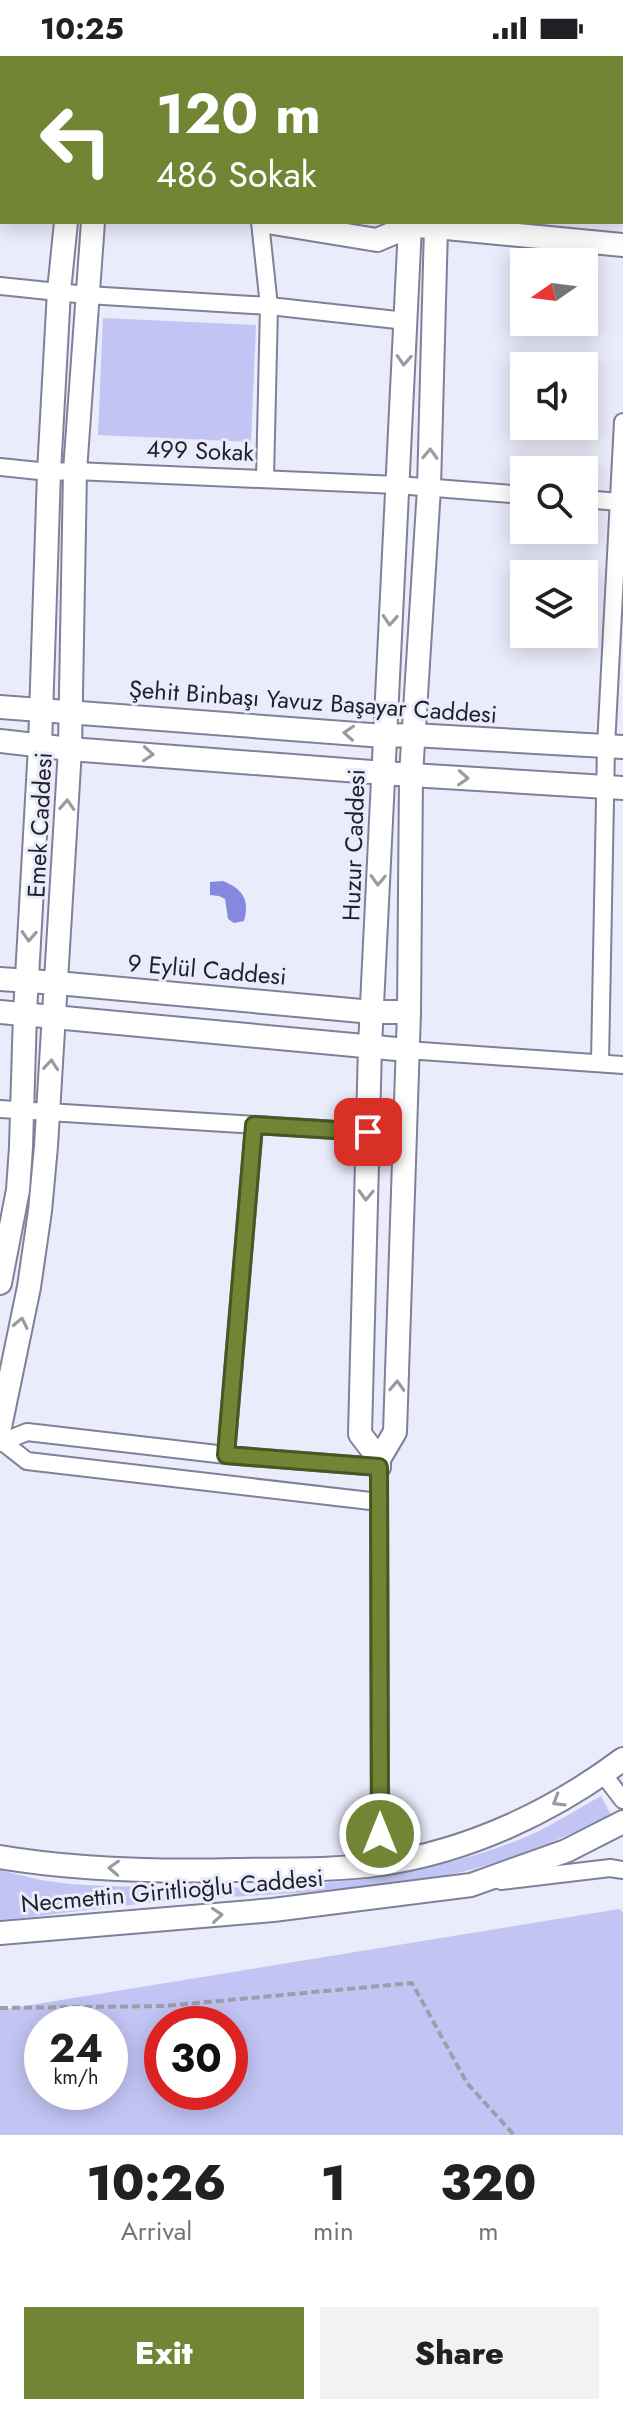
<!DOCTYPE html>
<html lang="en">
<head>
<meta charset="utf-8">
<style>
  :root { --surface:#fff; --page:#f2f2f2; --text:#202124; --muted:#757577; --accent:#728535 }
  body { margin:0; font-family:Jost,sans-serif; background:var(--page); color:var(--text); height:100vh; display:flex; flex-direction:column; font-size:30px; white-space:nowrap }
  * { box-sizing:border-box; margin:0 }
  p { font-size:26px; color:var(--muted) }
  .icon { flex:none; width:44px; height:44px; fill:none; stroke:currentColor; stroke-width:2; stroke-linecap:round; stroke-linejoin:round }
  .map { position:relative; height:2079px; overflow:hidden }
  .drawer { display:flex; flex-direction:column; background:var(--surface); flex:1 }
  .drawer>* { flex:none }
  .guide { position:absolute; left:0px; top:0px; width:624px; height:168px; box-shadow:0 4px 20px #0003; background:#728535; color:#fff; overflow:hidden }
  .needle { width:52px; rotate:256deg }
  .controls { position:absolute; left:510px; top:192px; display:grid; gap:16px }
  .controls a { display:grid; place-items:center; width:88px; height:88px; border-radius:0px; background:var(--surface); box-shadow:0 4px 20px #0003; font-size:40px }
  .speed { position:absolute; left:24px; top:1950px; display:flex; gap:16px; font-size:40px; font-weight:700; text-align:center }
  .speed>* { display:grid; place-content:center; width:104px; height:104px; border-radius:50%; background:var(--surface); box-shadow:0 4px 20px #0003; line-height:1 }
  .speed small { font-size:20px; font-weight:400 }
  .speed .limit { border:12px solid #d22; background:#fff; color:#111 }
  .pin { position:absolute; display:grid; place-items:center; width:68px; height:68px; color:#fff; margin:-34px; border-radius:16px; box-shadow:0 4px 12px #0006 }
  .me { position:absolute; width:88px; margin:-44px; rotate:0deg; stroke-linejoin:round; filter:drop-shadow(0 0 6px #0008) }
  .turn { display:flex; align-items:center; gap:28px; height:168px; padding:0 24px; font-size:36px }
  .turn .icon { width:104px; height:104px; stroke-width:2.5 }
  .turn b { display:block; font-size:56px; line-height:68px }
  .eta { display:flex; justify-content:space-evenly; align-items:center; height:136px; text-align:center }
  .eta b { font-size:48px; font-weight:800; line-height:56px }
  .button { display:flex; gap:16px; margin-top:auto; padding:16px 24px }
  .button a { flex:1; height:92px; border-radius:0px; background:var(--accent); color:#fff; font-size:32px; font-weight:800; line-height:92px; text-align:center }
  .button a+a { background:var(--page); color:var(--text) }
  .status { display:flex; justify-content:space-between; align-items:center; height:56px; padding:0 40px; background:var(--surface); direction:ltr }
  .status svg { height:22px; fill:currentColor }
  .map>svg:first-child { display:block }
</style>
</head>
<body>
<div class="status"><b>10:25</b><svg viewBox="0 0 49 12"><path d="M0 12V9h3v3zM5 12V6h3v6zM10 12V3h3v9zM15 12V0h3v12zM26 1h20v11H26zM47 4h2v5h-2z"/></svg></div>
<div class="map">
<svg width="623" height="2079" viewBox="0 0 623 2079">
  <rect width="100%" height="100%" fill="#eaebfb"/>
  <g fill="#c2c5f4" fill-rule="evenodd">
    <path d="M103 262 256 269 251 386 98 379Z"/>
    <path d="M601 1740 611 1759C565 1781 520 1801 470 1814 375 1838 266 1837 169 1845 112 1850 56 1859 0 1864V1814C14 1817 27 1821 41 1824 80 1831 123 1830 163 1831 280 1834 405 1828 516 1785 545 1774 574 1755 601 1740Z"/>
    <path d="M619 1853 623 1856V2079H0V1954ZM110 1968V2036H42V1968ZM230 1968V2036H162V1968Z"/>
  </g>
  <path fill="#8687df" d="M223 825C243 833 250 844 244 865L234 867 228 863 225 843 219 840 210 839V826Z"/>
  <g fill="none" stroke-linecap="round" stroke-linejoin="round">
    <defs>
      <g id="minor">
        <path d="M266 2V0"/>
        <path d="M447 2V0"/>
        <path d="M260 166 269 250 265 422"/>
        <path d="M0 230 87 239 269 250 406 265"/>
        <path d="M0 411 49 416 75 415 397 429 524 439"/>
        <path d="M584 443 619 446"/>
        <path d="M407 994 623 1009"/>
        <path d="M600 1006 606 690 623 366"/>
        <path d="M0 1053 368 1076"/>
        <path d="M0 1387 27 1376 226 1399 379 1411 380 1808"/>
        <path d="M4 1387 27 1405 379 1446"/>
        <path d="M226 1399 254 1069"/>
        <path d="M603 1718 623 1744"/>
        <path d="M501 1825 610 1812 623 1814"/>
      </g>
      <g id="tertiary">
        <path d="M80 2V0"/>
        <path d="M106 2V0"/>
        <path d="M0 92 2 93"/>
        <path d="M0 122H2"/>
        <path d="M267 166 377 184 410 170 436 171 623 189"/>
        <path d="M0 651 384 680 413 679 623 691"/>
        <path d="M0 685 70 693 411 719 623 732"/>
        <path d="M0 923 57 927 372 956H409"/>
        <path d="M0 956 407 994"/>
        <path d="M0 1227 18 1134 21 1091 25 957 40 690 49 416 59 235 66 166"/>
        <path d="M0 1371 29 1231 40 1155 46 1090 70 693 75 415 93 166"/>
        <path d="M379 1403 360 1378 370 990 410 170"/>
        <path d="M379 1411V1403L395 1376 409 956 411 719 429 432 436 171"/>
        <path d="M0 1801C77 1814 157 1816 236 1814 284 1813 333 1815 381 1808 469 1795 552 1756 623 1703"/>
        <path d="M0 1877 273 1854 471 1829 566 1795 623 1766"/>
      </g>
    </defs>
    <use href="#minor" stroke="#7f8199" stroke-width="20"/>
    <use href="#tertiary" stroke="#7f8199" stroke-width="26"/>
    <path stroke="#9d9eac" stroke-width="4" stroke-dasharray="8 4" stroke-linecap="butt" d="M0 1952 164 1950 412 1927 467 2027 514 2079"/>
    <use href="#minor" stroke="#fff" stroke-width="16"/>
    <use href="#tertiary" stroke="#fff" stroke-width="22"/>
  </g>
  <defs><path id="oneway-chevron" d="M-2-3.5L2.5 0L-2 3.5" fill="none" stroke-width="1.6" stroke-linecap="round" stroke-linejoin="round" transform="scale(2)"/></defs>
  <g stroke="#9a9b9f">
    <use href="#oneway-chevron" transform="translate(404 304) rotate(93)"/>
    <use href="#oneway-chevron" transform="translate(430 398) rotate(-88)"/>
    <use href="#oneway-chevron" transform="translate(390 564) rotate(93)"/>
    <use href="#oneway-chevron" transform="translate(349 677) rotate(-176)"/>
    <use href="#oneway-chevron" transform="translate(148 698) rotate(4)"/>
    <use href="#oneway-chevron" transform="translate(463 722) rotate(3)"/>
    <use href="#oneway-chevron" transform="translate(67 749) rotate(-87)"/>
    <use href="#oneway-chevron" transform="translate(378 824) rotate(92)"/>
    <use href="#oneway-chevron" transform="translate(29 880) rotate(93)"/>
    <use href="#oneway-chevron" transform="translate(51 1009) rotate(-85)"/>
    <use href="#oneway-chevron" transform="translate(366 1139) rotate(92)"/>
    <use href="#oneway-chevron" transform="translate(21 1267) rotate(-78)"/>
    <use href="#oneway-chevron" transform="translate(397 1330) rotate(-88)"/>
    <use href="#oneway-chevron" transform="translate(558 1745) rotate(149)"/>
    <use href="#oneway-chevron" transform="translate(114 1812) rotate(-177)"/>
    <use href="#oneway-chevron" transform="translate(217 1859) rotate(-5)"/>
  </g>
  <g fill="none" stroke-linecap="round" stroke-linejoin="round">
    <defs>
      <path id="route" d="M368 1076 254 1069 226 1399 379 1411 380 1778"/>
    </defs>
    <use href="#route" stroke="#4a5622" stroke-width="20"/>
    <use href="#route" stroke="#728535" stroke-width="14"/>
  </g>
  <g text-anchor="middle" stroke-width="6" stroke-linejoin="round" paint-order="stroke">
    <g font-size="24" fill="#1f2029" stroke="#eaebfb">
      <text transform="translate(200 395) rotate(2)" y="8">499 Sokak</text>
      <text transform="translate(313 646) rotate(4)" y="8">Şehit Binbaşı Yavuz Başayar Caddesi</text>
      <text transform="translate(40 769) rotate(-87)" y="8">Emek Caddesi</text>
      <text transform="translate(354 789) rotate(-88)" y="8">Huzur Caddesi</text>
      <text transform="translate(207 914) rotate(5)" y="8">9 Eylül Caddesi</text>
      <text transform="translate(172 1835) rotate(-5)" y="8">Necmettin Giritlioğlu Caddesi</text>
    </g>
  </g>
</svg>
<div class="controls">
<a><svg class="needle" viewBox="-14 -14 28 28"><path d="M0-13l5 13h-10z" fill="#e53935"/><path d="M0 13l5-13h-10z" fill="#757577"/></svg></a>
<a><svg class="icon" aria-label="sound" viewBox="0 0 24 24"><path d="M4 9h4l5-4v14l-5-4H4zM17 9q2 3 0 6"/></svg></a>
<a><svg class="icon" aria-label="search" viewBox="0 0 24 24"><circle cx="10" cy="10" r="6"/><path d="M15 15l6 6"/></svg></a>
<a><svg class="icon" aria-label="layers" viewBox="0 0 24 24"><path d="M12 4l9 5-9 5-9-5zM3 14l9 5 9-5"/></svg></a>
</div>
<div class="speed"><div>24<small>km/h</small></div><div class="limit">30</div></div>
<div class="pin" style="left:368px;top:1076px;background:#d93025"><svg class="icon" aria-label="arrive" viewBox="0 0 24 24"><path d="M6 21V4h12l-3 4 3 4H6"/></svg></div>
<svg class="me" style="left:380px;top:1778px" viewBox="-20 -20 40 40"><circle r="17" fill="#728535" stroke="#fff" stroke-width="3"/><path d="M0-11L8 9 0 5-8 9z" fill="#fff"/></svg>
<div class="guide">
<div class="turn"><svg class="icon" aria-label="left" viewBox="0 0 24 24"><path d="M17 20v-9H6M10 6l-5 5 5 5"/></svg><div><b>120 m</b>486 Sokak</div></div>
</div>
</div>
<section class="drawer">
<div class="eta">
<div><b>10:26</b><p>Arrival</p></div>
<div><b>1</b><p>min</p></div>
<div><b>320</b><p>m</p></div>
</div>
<div class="button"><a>Exit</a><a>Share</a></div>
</section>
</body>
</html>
